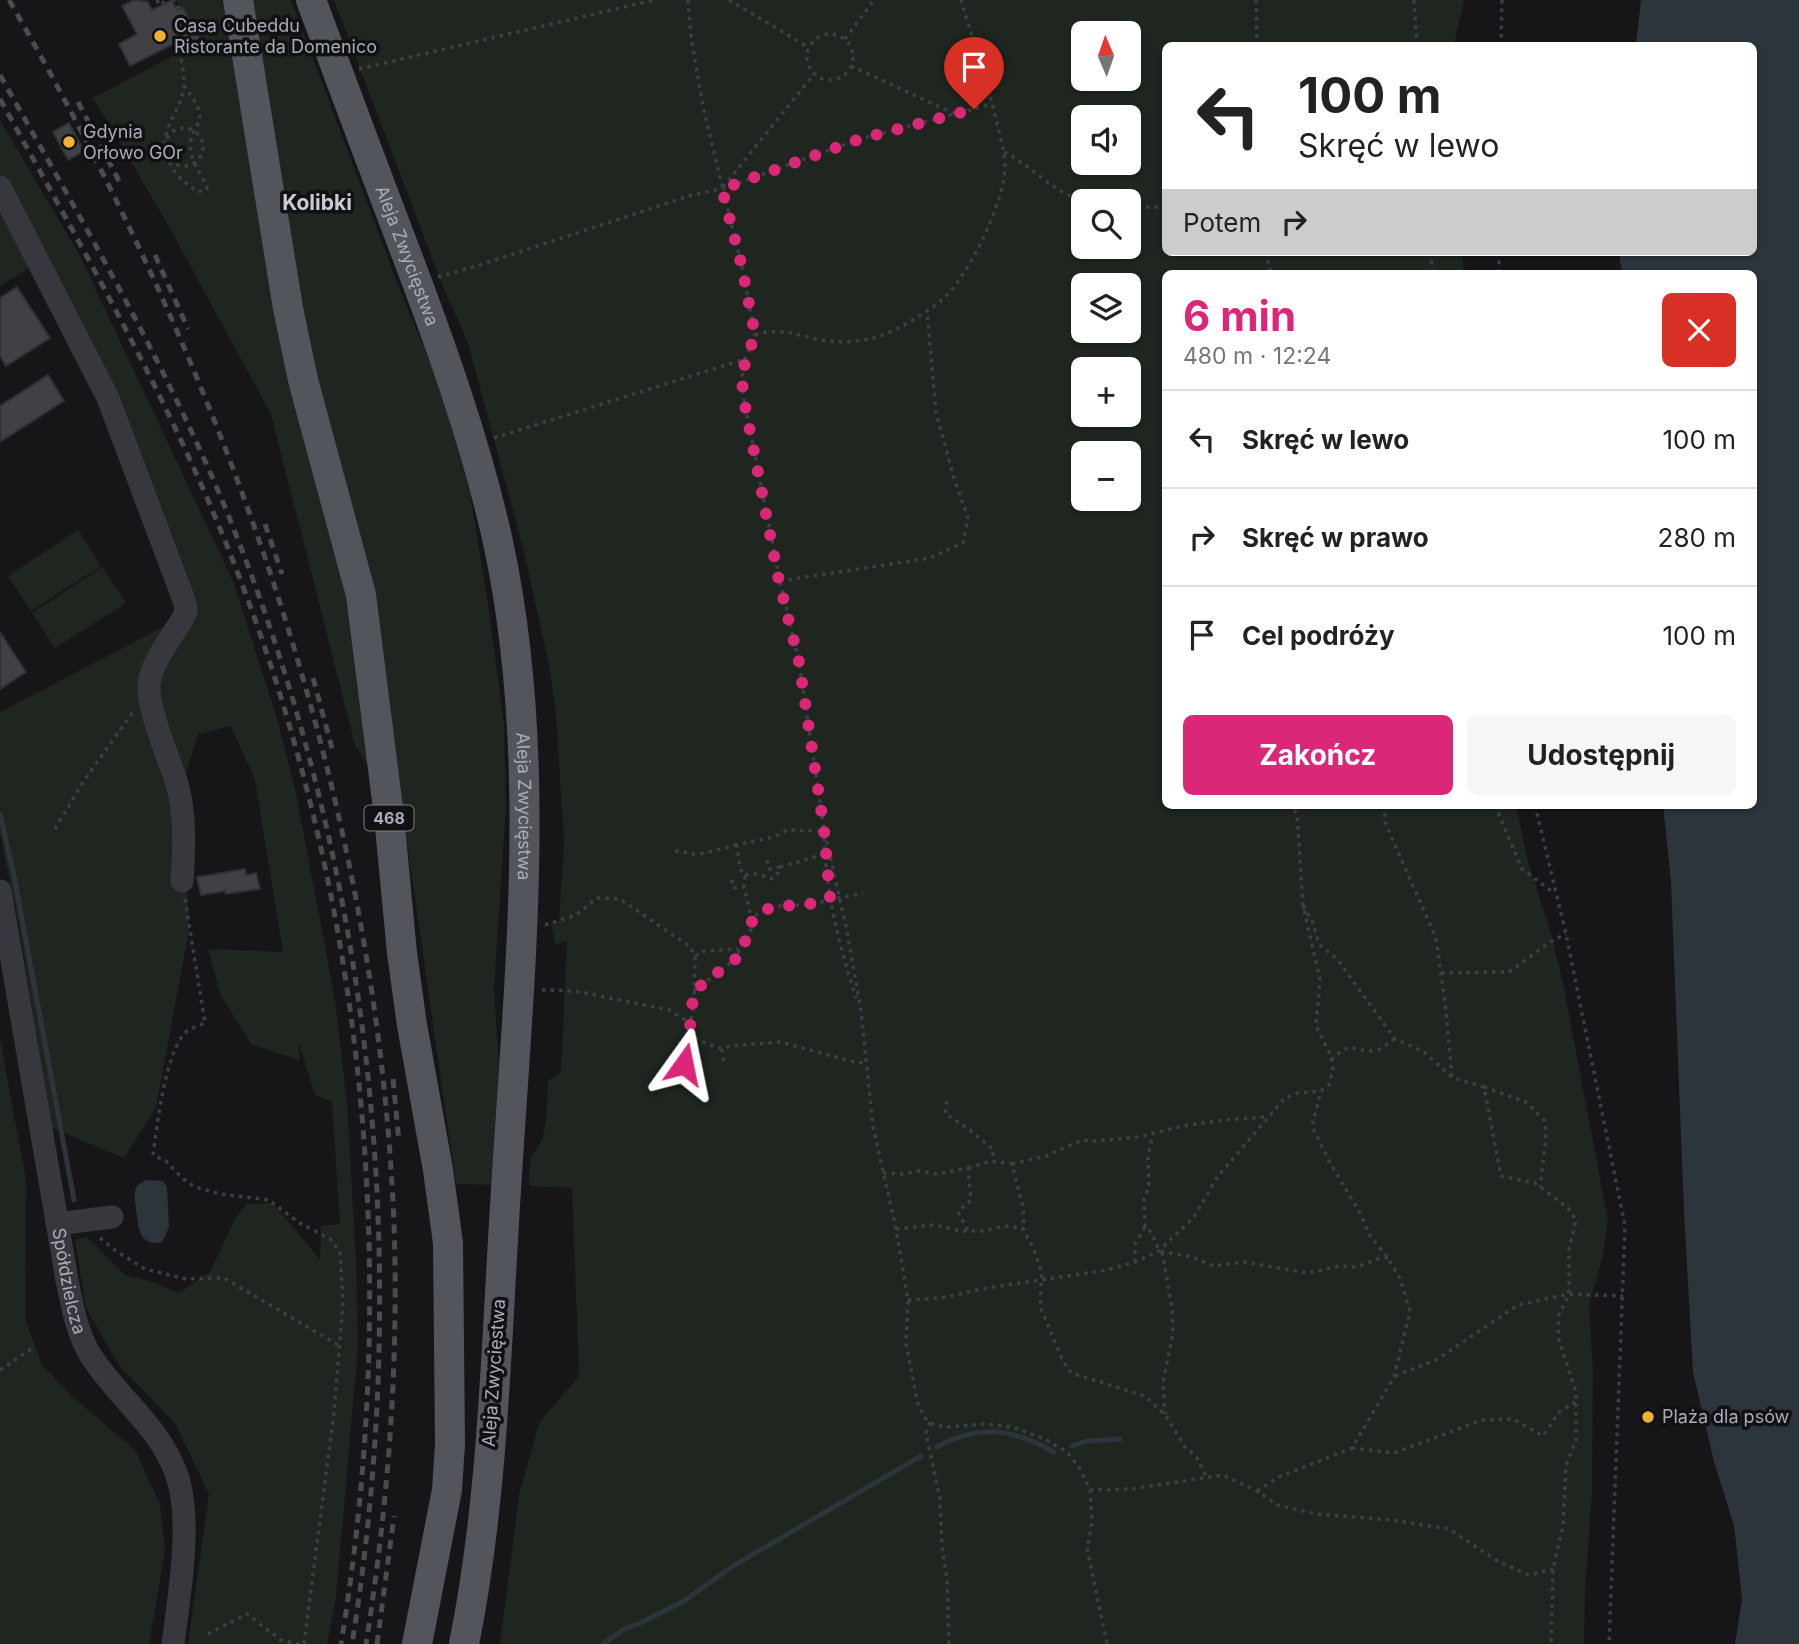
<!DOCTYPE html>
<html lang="pl">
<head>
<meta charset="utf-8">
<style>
  :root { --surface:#fff; --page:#f6f6f6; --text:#222; --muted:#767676; --line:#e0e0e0; --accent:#db2777 }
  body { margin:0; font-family:Inter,sans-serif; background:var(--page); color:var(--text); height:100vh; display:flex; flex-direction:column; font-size:26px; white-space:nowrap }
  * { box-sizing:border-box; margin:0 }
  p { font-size:23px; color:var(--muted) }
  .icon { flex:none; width:38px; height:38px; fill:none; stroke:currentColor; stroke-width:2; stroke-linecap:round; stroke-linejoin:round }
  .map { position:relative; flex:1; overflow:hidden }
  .panel { position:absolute; left:1162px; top:270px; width:595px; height:539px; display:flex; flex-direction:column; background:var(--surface); border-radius:10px; box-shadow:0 2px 5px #0004 }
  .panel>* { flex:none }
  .guide { position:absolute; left:1162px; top:42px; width:595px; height:214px; border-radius:10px; box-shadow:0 2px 5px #0004; background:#fff; color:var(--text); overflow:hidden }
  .needle { width:46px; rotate:358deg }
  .tools { position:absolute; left:1071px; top:21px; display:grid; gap:14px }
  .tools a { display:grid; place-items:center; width:70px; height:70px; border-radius:10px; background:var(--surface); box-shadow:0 2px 5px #0004; font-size:35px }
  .pin { position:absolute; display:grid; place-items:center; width:60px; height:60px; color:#fff; margin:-72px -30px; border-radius:50% 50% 50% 0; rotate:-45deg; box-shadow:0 0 7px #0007 }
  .pin .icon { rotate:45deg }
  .me { position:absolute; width:77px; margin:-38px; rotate:12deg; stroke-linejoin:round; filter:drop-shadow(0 0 5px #0008) }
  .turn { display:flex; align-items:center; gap:24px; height:147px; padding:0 21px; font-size:32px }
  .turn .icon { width:91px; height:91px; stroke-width:2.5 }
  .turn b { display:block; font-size:49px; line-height:60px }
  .then { display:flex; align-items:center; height:66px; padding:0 21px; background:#0003; gap:14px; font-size:26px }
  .round { display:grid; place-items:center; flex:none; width:74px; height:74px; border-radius:10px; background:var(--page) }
  .headline { display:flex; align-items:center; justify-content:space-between; height:119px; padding:0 21px }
  h1 { font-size:42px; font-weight:700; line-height:52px; color:var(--accent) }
  .primary-button { display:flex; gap:14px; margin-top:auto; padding:14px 21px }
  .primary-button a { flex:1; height:80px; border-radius:10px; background:var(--accent); color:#fff; font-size:28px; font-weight:700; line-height:80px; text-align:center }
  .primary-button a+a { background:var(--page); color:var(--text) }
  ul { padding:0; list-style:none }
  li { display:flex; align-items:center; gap:21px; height:98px; padding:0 21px; border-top:2px solid var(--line) }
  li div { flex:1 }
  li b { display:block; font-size:26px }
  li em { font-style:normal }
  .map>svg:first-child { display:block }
</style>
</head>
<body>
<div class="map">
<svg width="1799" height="1644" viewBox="0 0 1799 1644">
  <rect width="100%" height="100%" fill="#161618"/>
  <g fill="#1e261f" fill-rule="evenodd">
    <path d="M176 0H222L235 55 263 51 252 0H291L398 285 442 391 470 493 488 604 504 724 506 805 494 989 499 1065 492 1185 456 1184 404 822 355 745 271 414 167 223 93 98 201 41 184 8 180 9Z"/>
    <path d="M334 0H1464L1454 45 1166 46V252H1462L1464 273H1166V805H1516L1527 858 1552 937 1564 988 1608 1221 1602 1259 1589 1306 1593 1372 1592 1490 1585 1592 1584 1644H500L519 1495 539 1423 579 1376 572 1188 529 1186 530 1160 542 1140 546 1122 548 1081 561 1072 567 941 555 944 551 922 559 921 564 844 556 713 549 665 522 544 467 340 443 287ZM1083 33H1129V79H1083ZM1083 117H1129V163H1083ZM1083 201H1129V247H1083ZM1083 285H1129V331H1083ZM1083 369H1129V415H1083ZM1083 453H1129V499H1083Z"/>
    <path d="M0 120 80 256 233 581 276 715 295 788 335 1000 347 1102 356 1260 358 1347 336 1597 327 1644H188L209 1494 175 1423 121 1368 86 1308 75 1240 87 1237 125 1275 156 1283 174 1292 182 1291 210 1272 235 1219 247 1204 272 1203 320 1259 321 1226 340 1224 332 1102 315 1095 298 1041 300 1061 251 1044 220 994 208 949 283 952 255 780 231 726 198 734 183 783 189 931 156 1107 124 1158 52 1128 19 925 0 834V712L184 616 188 601 0 182Z"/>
    <path d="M0 211 30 267 0 286Z"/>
    <path d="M78 530 101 566 31 611 8 576Z"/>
    <path d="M102 567 126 603 55 648 32 613Z"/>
    <path d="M0 1039 26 1180 25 1319 42 1365 74 1398 135 1450 160 1504 165 1551 149 1644H0Z"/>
  </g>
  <g fill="#2c353c">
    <path d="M1641 0H1799V1644H1735L1742 1599 1734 1525 1714 1462 1693 1372 1684 1212 1671 882 1663 805H1754V273H1622L1619 252H1754V46L1636 45Z"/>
    <path d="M146 1180 163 1181 167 1187 169 1227 162 1242C139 1248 138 1225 136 1209 136 1204 134 1197 135 1192 136 1185 141 1183 146 1180Z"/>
  </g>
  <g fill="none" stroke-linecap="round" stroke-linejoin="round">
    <g stroke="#2c353c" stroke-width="5">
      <path d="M0 814 14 876 74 1200"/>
      <path d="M1072 1446 1087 1441 1120 1439"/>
      <path d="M937 1447C978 1423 1014 1429 1054 1452"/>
      <path d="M603 1644 626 1628 638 1624 684 1601 733 1566 921 1456"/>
    </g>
  </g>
  <g fill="#404145" stroke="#303034" stroke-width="2">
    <path d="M134 0 148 2 152 10 172 0 177 10 183 7 201 41 177 53 173 44 130 66 119 44 137 34 122 6Z"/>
    <path d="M69 123 84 151 68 160 53 132Z"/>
    <path d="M17 287 50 338 6 366 0 356V298Z"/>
    <path d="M48 375 64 401 0 442V406Z"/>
    <path d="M0 632 26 672 0 689Z"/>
    <path d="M245 869 246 875 256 873 260 889 226 894 225 891 201 895 197 877Z"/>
  </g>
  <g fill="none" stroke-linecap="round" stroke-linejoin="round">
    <g stroke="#3d3f44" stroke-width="3.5" stroke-dasharray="3.5 5" stroke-linecap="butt">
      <path d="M157 0 159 5 168 0"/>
      <path d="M688 0 691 36 703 107 742 267 755 335 745 359 742 376 743 395 780 581 799 662 824 829 847 931 861 1011 873 1126 896 1229 908 1300 906 1344 918 1404 925 1418 934 1425 949 1427 984 1424 1012 1427 1045 1439 1067 1452 1079 1467 1090 1490 1092 1522 1087 1548 1107 1644"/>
      <path d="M729 0 808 47"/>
      <path d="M1256 0 1257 46"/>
      <path d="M1414 0 1417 46"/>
      <circle cx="830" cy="57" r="23"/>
      <path d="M845 39 874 0"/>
      <path d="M1501 46 1502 0"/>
      <path d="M851 66 955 114 992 104"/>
      <path d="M359 69 654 0"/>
      <circle cx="184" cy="147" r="19"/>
      <path d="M165 144C166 120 182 108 184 87 185 75 181 60 179 48L195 40 174 0"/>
      <path d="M1004 152C1033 166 1053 194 1086 201"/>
      <path d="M167 154C171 173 183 181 198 192L207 189C204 176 193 166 191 153 186 119 218 129 184 86"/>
      <path d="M723 187 814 74"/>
      <path d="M1129 207H1166"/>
      <path d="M1265 252 1271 273"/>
      <path d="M1431 252 1432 273"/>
      <path d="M1499 252V273"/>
      <path d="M438 277 480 265 692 195 721 189 860 139 955 114"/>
      <path d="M755 335C782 327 796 335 822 340 842 343 861 342 880 336 898 330 930 311 944 298 970 273 1006 200 1005 164 1004 150 1000 136 997 123 987 81 973 41 961 0"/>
      <path d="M494 438 745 359"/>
      <path d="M780 581 930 558 963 543 968 518 953 475 936 412 927 310"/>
      <path d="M1387 805 1384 820 1436 938 1445 1002 1452 1076"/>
      <path d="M1495 805 1522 869 1554 893"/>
      <path d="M1535 805 1566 934 1625 1226 1609 1644"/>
      <path d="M55 829 85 779 133 712"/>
      <path d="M824 838C826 894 839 945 856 998"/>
      <path d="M675 851C682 851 687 853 692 854 707 854 723 848 737 845"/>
      <path d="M767 860 769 869 780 867"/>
      <path d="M745 875C747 875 755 873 758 874 770 877 775 885 780 867L825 854"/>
      <path d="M732 880 733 888 744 887"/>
      <path d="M185 899 205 1023C199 1026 190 1028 185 1033 165 1054 157 1126 153 1155L166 1161 183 1179 195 1187 221 1194 269 1200 298 1222 330 1239 340 1252 343 1302 334 1412 304 1644"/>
      <path d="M1303 906 1312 920 1319 944 1337 959 1395 1039 1424 1052 1453 1078 1484 1087 1501 1176 1535 1183 1568 1208 1576 1220 1569 1249V1294L1559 1315 1558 1337 1576 1392V1440L1566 1465 1563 1526 1553 1569 1551 1644"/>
      <path d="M752 921 744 887 745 875 740 869 737 845C754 840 773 840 787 830L824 831"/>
      <path d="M545 925 576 915 597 898 620 899 689 946 695 956 694 1006 690 1023"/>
      <path d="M695 956 704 951 739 949"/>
      <path d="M1441 973 1509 972 1550 942 1566 934"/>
      <path d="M542 990 575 991 669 1010 690 1023 691 1034 700 1041 722 1049 730 1046 781 1042 850 1061 864 1063"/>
      <path d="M694 991 738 957 739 949 750 936 752 921 758 913 775 906 806 905 863 893"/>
      <path d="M722 1049 724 1066"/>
      <path d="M1331 1060C1352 1039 1351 1052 1374 1051 1381 1050 1388 1043 1394 1039"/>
      <path d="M679 1075 686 1048 694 1035"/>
      <path d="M1484 1087 1526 1102 1545 1121 1546 1138 1540 1187"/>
      <path d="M947 1101 945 1114 966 1127 994 1150 991 1160"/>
      <path d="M1012 1164 1046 1156 1082 1140 1096 1141 1138 1137 1183 1126 1223 1120 1265 1117"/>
      <path d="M968 1168 991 1161 1012 1164 1023 1207 1024 1230"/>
      <path d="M883 1173 903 1174 918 1171 937 1174 968 1168 971 1200 958 1212 968 1231"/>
      <path d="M1145 1227 1144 1199 1149 1186 1148 1156 1153 1134"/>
      <path d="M896 1229 934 1225 960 1231H984L1004 1226 1022 1228 1033 1247 1042 1273 1040 1306 1063 1361 1071 1373 1145 1396 1166 1416 1185 1447 1196 1456 1206 1476"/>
      <path d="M100 1238 116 1251 145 1269 186 1279 224 1278 338 1345"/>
      <path d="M1162 1252 1172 1308 1173 1333 1163 1382 1165 1414"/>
      <path d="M1135 1262V1244L1145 1227 1152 1233 1159 1251 1192 1257 1214 1266 1245 1262 1308 1273 1340 1266 1356 1267 1378 1259 1388 1258"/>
      <path d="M908 1300 941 1298 987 1288 1107 1270 1135 1262 1159 1251 1194 1217 1218 1176 1284 1099 1297 1093 1321 1091 1329 1085 1333 1068 1330 1054 1316 1026 1320 979 1303 906 1297 814 1292 805"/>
      <path d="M0 1370 31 1349"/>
      <path d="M1395 1376 1436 1360 1518 1305 1569 1294 1623 1296"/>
      <path d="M930 1422 926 1433 940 1499 942 1545 947 1580 949 1644"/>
      <path d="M1352 1448 1394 1453 1482 1420 1513 1419 1543 1436 1559 1412 1575 1402"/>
      <path d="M1090 1490 1132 1489 1223 1475 1257 1491 1277 1505 1317 1514 1391 1520 1449 1529 1499 1562 1529 1575 1553 1569"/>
      <path d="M1257 1491 1279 1477 1352 1448 1394 1377 1410 1311 1400 1278 1385 1254 1370 1236 1360 1213 1330 1163 1312 1126 1321 1091"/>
      <path d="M208 1634 247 1614 281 1640 299 1644"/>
    </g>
    <g stroke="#37383d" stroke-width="23">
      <path d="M0 187 108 398 185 603 186 611 183 618C172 637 151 662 149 685 148 712 169 757 177 784 186 815 184 850 182 881"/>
      <path id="s1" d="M0 891 67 1280C72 1305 77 1334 91 1356 118 1398 159 1426 176 1473 193 1518 179 1596 173 1644"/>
      <path d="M57 1224 112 1217"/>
    </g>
    <g stroke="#53555c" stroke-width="30">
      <path d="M238 0 288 308 303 380 361 595 389 816 402 953 412 1025 438 1170 448 1243 450 1444 447 1490 417 1644"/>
      <path id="s2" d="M311 0C342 84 374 169 406 253 442 348 476 443 498 542 544 755 519 975 506 1190 496 1342 494 1495 464 1644"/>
    </g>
    <g stroke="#4a4c52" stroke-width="5" stroke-dasharray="9 7" stroke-linecap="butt">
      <path d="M9 0C224 372 376 790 394 1223 399 1364 388 1505 366 1644"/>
      <path d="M0 75C78 214 160 353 222 500 372 862 414 1258 352 1644"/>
      <path d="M0 99C85 253 174 407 237 571 369 911 400 1286 341 1644"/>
      <path d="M78 102 120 183"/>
      <path d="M155 255 188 329"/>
      <path d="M265 524 282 574"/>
      <path d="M313 678 333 752"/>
      <path d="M393 1079 399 1142"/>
      <path d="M377 1644 394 1516"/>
    </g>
  </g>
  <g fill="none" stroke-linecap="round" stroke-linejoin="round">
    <path stroke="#db2777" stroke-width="12" stroke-dasharray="0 21.6" d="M684 1064 687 1048 694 1035 691 1034 690 1023 694 991 738 957 739 948 750 936 752 921 758 913 775 906 806 905 830 898 824 829 799 662 779 581 743 395 742 376 746 359 755 335 742 267 722 189 860 139 974 109"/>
  </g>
  <g fill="#f2b134" stroke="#111113" stroke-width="2.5">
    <circle cx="160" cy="36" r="7"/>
    <circle cx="69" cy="142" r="7"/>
    <circle cx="1648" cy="1417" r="7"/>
  </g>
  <g text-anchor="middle" stroke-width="7" stroke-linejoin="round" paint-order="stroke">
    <rect fill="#111113" stroke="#7b7e86" stroke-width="2" x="364.5" y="805.5" width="49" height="25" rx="5"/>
    <g font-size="16" font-weight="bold" fill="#a8adb8">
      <text x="389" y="824">468</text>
    </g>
    <g font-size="18" fill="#a8adb8" stroke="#111113" text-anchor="start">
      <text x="174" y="32">Casa Cubeddu<tspan x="174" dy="21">Ristorante da Domenico</tspan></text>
      <text x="83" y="138">Gdynia<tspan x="83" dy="21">Orłowo GOr</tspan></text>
      <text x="1662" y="1423">Plaża dla psów</text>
    </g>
    <g font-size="18" fill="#a8adb8" stroke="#111113">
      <text dy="6" stroke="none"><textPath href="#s2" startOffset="273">Aleja Zwycięstwa</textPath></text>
      <text dy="6" stroke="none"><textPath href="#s2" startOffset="840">Aleja Zwycięstwa</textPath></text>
      <text dy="6" stroke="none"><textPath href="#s1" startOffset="396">Spółdzielcza</textPath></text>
      <text transform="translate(494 1373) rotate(-86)" y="6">Aleja Zwycięstwa</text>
    </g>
    <g font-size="21" font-weight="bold" fill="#c9ccd4" stroke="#111113">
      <text x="317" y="210">Kolibki</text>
    </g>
  </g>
</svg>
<div class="tools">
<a><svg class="needle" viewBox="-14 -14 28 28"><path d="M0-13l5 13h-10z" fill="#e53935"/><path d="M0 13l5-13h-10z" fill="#767676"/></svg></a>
<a><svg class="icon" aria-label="sound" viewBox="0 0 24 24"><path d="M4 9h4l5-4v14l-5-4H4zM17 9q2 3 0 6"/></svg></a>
<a><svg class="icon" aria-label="search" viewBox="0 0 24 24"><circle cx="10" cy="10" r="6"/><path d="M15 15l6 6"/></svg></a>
<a><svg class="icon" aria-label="layers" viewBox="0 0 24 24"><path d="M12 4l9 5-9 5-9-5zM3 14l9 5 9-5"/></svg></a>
<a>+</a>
<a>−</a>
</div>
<div class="pin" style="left:974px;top:109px;background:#d93025"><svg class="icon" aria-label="arrive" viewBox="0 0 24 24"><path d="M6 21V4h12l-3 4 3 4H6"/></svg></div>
<svg class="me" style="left:684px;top:1064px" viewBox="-20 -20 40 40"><path d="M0-17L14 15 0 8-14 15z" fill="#db2777" stroke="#fff" stroke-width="4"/></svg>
<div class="guide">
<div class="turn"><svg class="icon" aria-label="left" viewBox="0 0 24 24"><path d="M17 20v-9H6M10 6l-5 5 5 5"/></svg><div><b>100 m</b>Skręć w lewo</div></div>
<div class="then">Potem<svg class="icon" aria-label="right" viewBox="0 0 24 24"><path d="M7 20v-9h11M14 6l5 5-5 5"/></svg></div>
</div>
<section class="panel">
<div class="headline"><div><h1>6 min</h1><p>480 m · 12:24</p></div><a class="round" style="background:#d93025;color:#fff"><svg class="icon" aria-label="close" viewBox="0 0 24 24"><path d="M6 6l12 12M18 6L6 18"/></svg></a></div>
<ul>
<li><svg class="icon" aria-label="left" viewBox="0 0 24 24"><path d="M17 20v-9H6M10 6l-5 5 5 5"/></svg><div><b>Skręć w lewo</b></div><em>100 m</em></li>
<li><svg class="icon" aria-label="right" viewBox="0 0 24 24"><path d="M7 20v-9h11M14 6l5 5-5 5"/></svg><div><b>Skręć w prawo</b></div><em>280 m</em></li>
<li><svg class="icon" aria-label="arrive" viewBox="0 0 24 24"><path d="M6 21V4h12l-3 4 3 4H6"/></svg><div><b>Cel podróży</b></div><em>100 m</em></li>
</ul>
<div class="primary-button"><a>Zakończ</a><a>Udostępnij</a></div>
</section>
</div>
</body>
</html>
